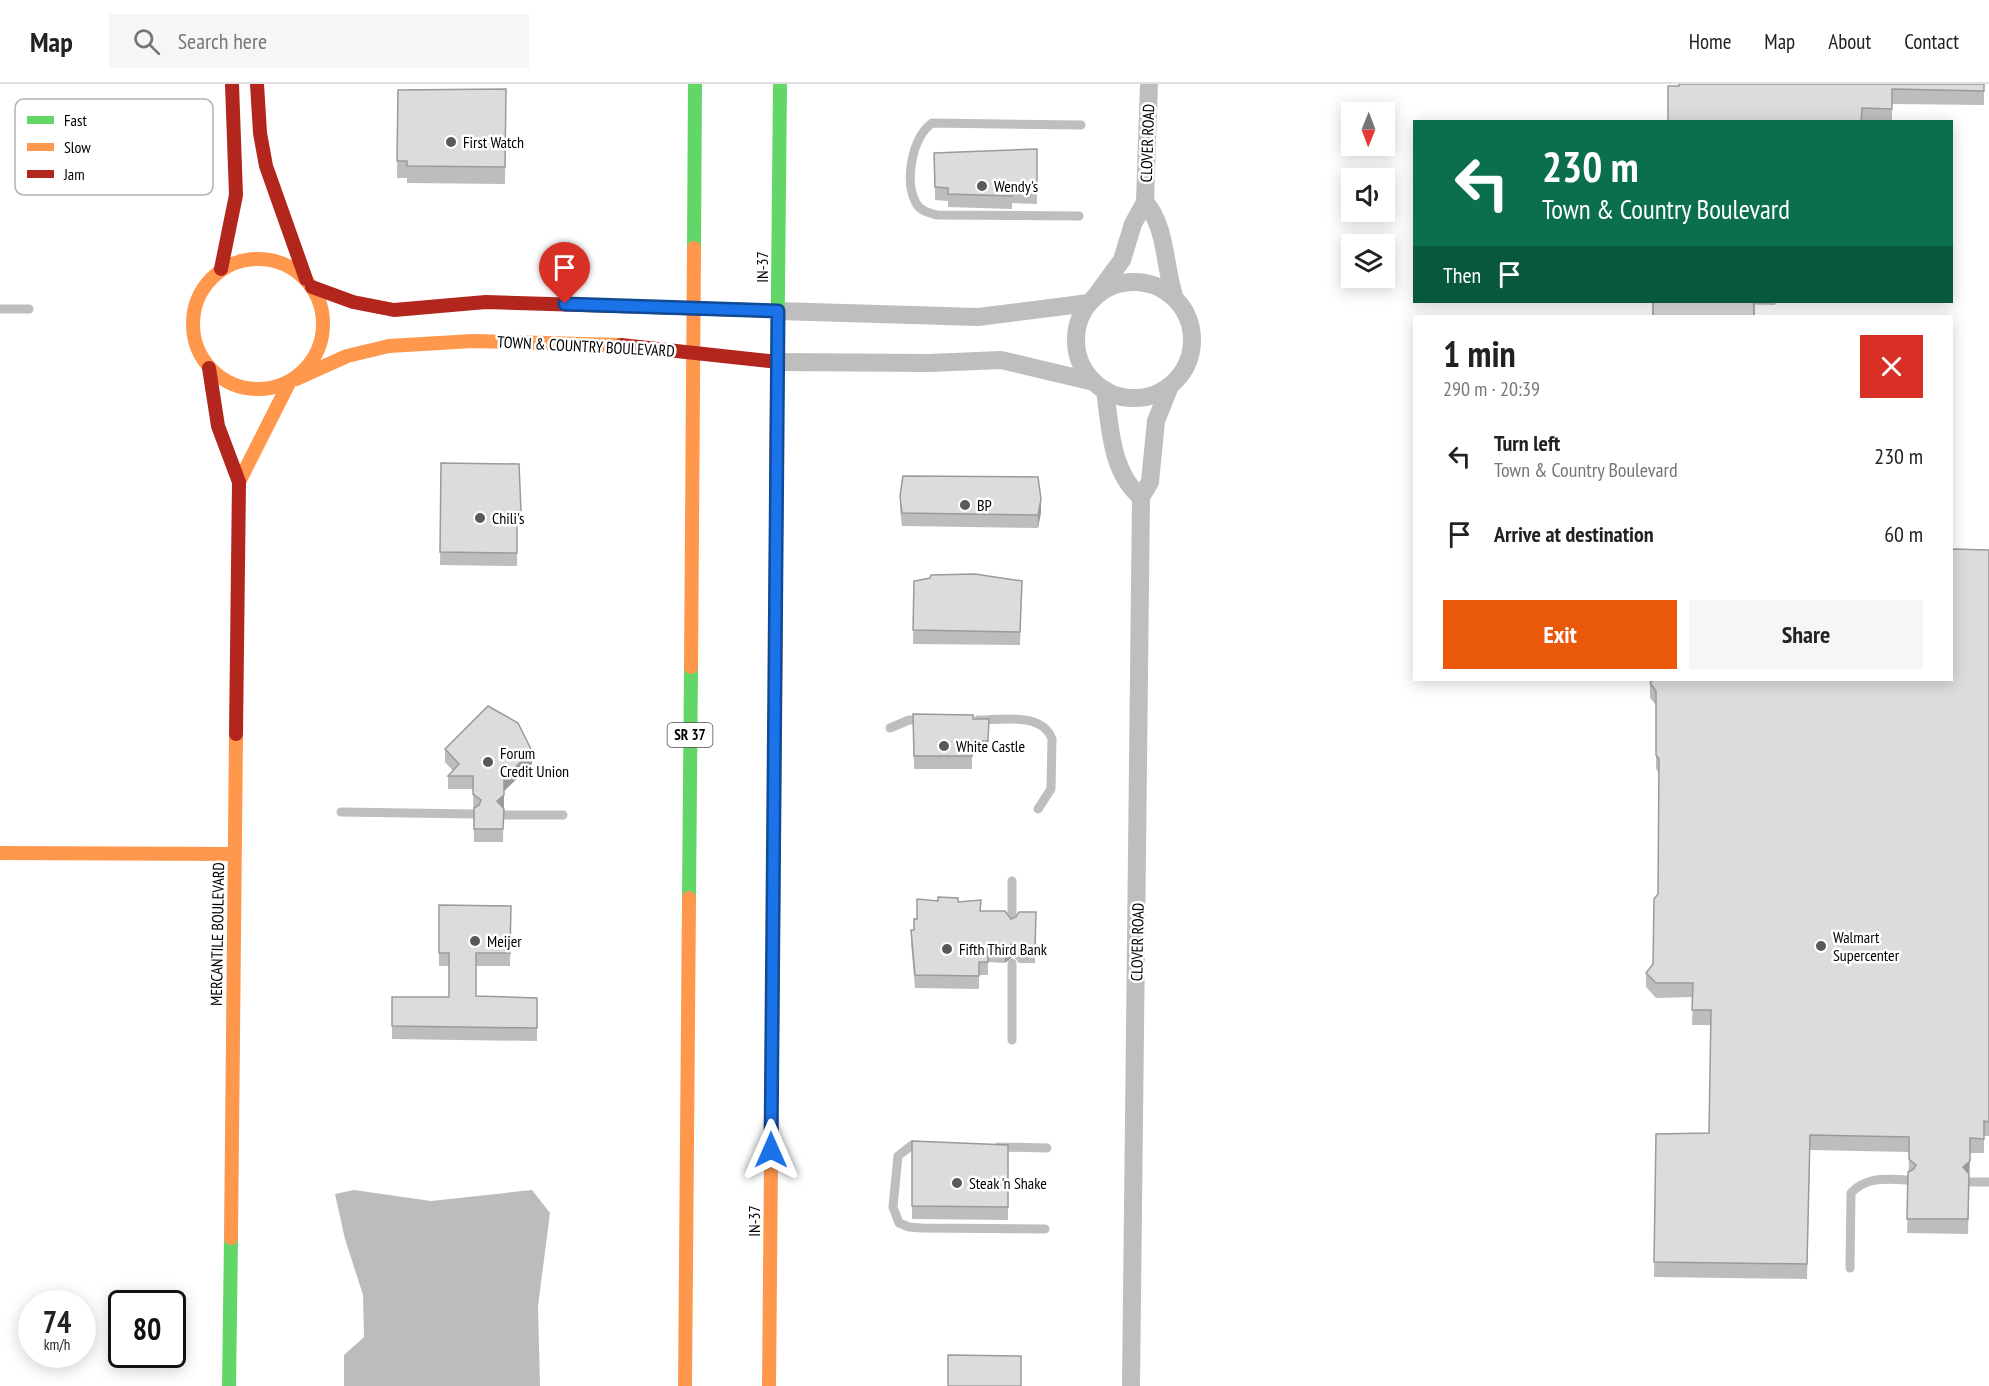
<!DOCTYPE html>
<html lang="en">
<head>
<meta charset="utf-8">
<style>
  :root { --surface:#fff; --page:#f6f6f6; --text:#222; --muted:#767676; --line:#e0e0e0; --accent:#ea580c }
  body { margin:0; font-family:"PT Sans Narrow",sans-serif; background:var(--page); color:var(--text); height:100vh; display:flex; flex-direction:column; font-size:22px; white-space:nowrap }
  * { box-sizing:border-box; margin:0 }
  p { font-size:20px; color:var(--muted) }
  .icon { flex:none; width:33px; height:33px; fill:none; stroke:currentColor; stroke-width:2; stroke-linecap:round; stroke-linejoin:round }
  .map { position:relative; flex:1; overflow:hidden }
  .drawer { position:absolute; left:1413px; top:231px; width:540px; height:366px; display:flex; flex-direction:column; background:var(--surface); border-radius:0px; box-shadow:0 3px 15px #0003 }
  .drawer>* { flex:none }
  .hud { position:absolute; left:1413px; top:36px; width:540px; height:183px; border-radius:0px; box-shadow:0 3px 15px #0003; background:#0b6e4f; color:#fff; overflow:hidden }
  .needle { width:39px; rotate:181deg }
  .controls { position:absolute; left:1341px; top:18px; display:grid; gap:12px }
  .controls a { display:grid; place-items:center; width:54px; height:54px; border-radius:0px; background:var(--surface); box-shadow:0 3px 15px #0003; font-size:30px }
  .speed { position:absolute; left:18px; top:1206px; display:flex; gap:12px; font-size:30px; font-weight:700; text-align:center }
  .speed>* { display:grid; place-content:center; width:78px; height:78px; border-radius:50%; background:var(--surface); box-shadow:0 3px 15px #0003; line-height:1 }
  .speed small { font-size:15px; font-weight:400 }
  .speed .limit { border:3px solid #111; border-radius:9px; background:#fff; color:#111 }
  .pin { position:absolute; display:grid; place-items:center; width:51px; height:51px; color:#fff; margin:-62px -26px; border-radius:50% 50% 50% 0; rotate:-45deg; box-shadow:0 0 6px #0007 }
  .pin .icon { rotate:45deg }
  .me { position:absolute; width:66px; margin:-33px; rotate:0deg; stroke-linejoin:round; filter:drop-shadow(0 0 4px #0008) }
  .turn { display:flex; align-items:center; gap:21px; height:126px; padding:0 30px; font-size:27px }
  .turn .icon { width:78px; height:78px; stroke-width:2.5 }
  .turn b { display:block; font-size:42px; line-height:51px }
  .then { display:flex; align-items:center; height:57px; padding:0 30px; background:#0003; gap:12px; font-size:22px }
  .round { display:grid; place-items:center; flex:none; width:63px; height:63px; border-radius:0px; background:var(--page) }
  .summary { display:flex; align-items:center; justify-content:space-between; height:102px; padding:0 30px }
  h1 { font-size:36px; font-weight:600; line-height:45px }
  .primary-button { display:flex; gap:12px; margin-top:auto; padding:12px 30px }
  .primary-button a { flex:1; height:69px; border-radius:0px; background:var(--accent); color:#fff; font-size:24px; font-weight:600; line-height:69px; text-align:center }
  .primary-button a+a { background:var(--page); color:var(--text) }
  ul { padding:0; list-style:none }
  li { display:flex; align-items:center; gap:18px; height:78px; padding:0 30px }
  li div { flex:1 }
  li b { display:block; font-size:22px }
  li em { font-style:normal }
  header { display:flex; align-items:center; gap:36px; box-sizing:border-box; height:84px; padding:0 30px; background:var(--surface); border-bottom:2px solid var(--line) }
  header strong { font-size:28px }
  nav { display:flex; gap:33px; margin-inline-start:auto; font-size:21px }
  .search { width:420px; height:54px; background:var(--page); display:flex; align-items:center; gap:15px; box-sizing:border-box; padding:0 21px; border-radius:0px; color:var(--muted); font-size:22px }
  .map>svg:first-child { display:block }
</style>
</head>
<body>
<header>
<strong>Map</strong>
<div class="search"><svg class="icon" aria-label="search" viewBox="0 0 24 24"><circle cx="10" cy="10" r="6"/><path d="M15 15l6 6"/></svg>Search here</div>
<nav><a>Home</a><a>Map</a><a>About</a><a>Contact</a></nav>
</header>
<div class="map">
<svg width="1989" height="1302" viewBox="0 0 1989 1302">
  <rect width="100%" height="100%" fill="#fff"/>
  <path fill="#bcbcbc" d="M354 1106 431 1117 532 1106 550 1129 538 1222 540 1302H344V1271L364 1253 363 1211 345 1155 335 1110Z"/>
  <g fill="none" stroke-linecap="round" stroke-linejoin="round">
    <g stroke="#bebebe" stroke-width="9">
      <path d="M1079 132 937 131C929 129 920 127 916 119 904 97 912 54 932 39L1081 41"/>
      <path d="M0 225H29"/>
      <path d="M978 636C1002 636 1042 628 1052 655L1051 705 1038 725"/>
      <path d="M890 644 909 636H926"/>
      <path d="M341 728 474 730"/>
      <path d="M504 731H563"/>
      <path d="M1012 797V841"/>
      <path d="M1012 956V879"/>
      <path d="M921 1062 912 1061 898 1072 893 1123 899 1139 909 1143 922 1144 1045 1145"/>
      <path d="M998 1063 1047 1064"/>
      <path d="M1970 1098H1989"/>
      <path d="M1850 1184 1851 1109C1867 1092 1887 1095 1909 1096"/>
    </g>
    <g stroke="#bebebe" stroke-width="18">
      <path d="M1145 118C1167 143 1164 183 1175 215"/>
      <circle cx="1134" cy="256" r="58"/>
      <path d="M1097 210 1122 176 1133 140 1145 118 1149 0"/>
      <path d="M778 227 978 233 1089 219"/>
      <path d="M778 278 929 279 1001 276 1094 298"/>
      <path d="M1105 306C1110 342 1111 389 1141 413"/>
      <path d="M1131 1302 1141 413 1150 398 1156 337 1170 302"/>
    </g>
    <g stroke="#63d668" stroke-width="14">
      <path d="M694 164 695 0"/>
      <path d="M777 310 780 0"/>
      <path d="M689 814 691 583"/>
      <path d="M772 967 775 615"/>
      <path d="M229 1302 231 1154"/>
    </g>
    <g stroke="#ff974d" stroke-width="14">
      <circle cx="258" cy="240" r="65"/>
      <path d="M296 295 347 272 389 262 473 257 621 261"/>
      <path d="M239 398 289 299"/>
      <path d="M691 583 694 164"/>
      <path d="M0 769 234 770"/>
      <path d="M231 1154 236 650"/>
      <path d="M685 1302 689 814"/>
      <path d="M769 1302 772 967"/>
    </g>
    <g stroke="#b3261e" stroke-width="14">
      <path d="M257 0 260 49 266 82 306 195"/>
      <path d="M221 185 236 111 232 0"/>
      <path d="M312 203 353 218 394 226 486 218 778 227"/>
      <path d="M621 261 778 278"/>
      <path d="M209 284 218 342 239 398 236 650"/>
      <path d="M775 615 777 310"/>
    </g>
  </g>
  <g fill="#bdbdbd">
    <path d="M1984 0V21L1892 20V38H1668L1679 2Z"/>
    <path d="M506 5 505 100 407 99V94H397L398 6Z"/>
    <path d="M1037 65V120L1012 119V125L948 123V117L935 116 934 69Z"/>
    <path d="M1653 218H1776L1775 221Z"/>
    <path d="M441 379 521 427V440H517V482L440 481Z"/>
    <path d="M900 412 1041 428 1038 444 902 442 900 425Z"/>
    <path d="M1989 466V1052H1984V1069H1970L1968 1150 1907 1149 1909 1068 1810 1066 1807 1195 1654 1193 1656 1050 1709 1049 1711 941H1692L1693 913 1656 914 1646 903V889L1653 880 1658 810 1659 689 1656 685V621L1650 614V599L1952 596Z"/>
    <path d="M914 497H1022L1020 561 913 560Z"/>
    <path d="M913 630 973 635H989L988 670H972V685H914Z"/>
    <path d="M445 665 532 680 504 707 503 758H474L473 705H448V692L453 687 445 678Z"/>
    <path d="M958 818 981 827 1011 835 1036 828 1035 879H1019L1013 872 1005 879 988 878V891H979V905L915 904 911 859V846H914L917 835Z"/>
    <path d="M439 821 511 822 510 882H476V912L537 914V957L392 955V913H449V882H439Z"/>
    <path d="M912 1057 1008 1061V1136L912 1135Z"/>
  </g>
  <g fill="#9a9a9a">
    <path d="M1041 415V428L1038 444V431Z"/>
    <path d="M532 667V680L504 707V694Z"/>
    <path d="M504 711V724L497 717Z"/>
    <path d="M1013 859V872L1005 879V865Z"/>
    <path d="M1970 1069 1969 1092 1968 1150 1969 1092 1963 1083Z"/>
  </g>
  <g fill="#dcdcdc" stroke="#9a9a9a" stroke-width="1.5">
    <path d="M1679 0H1984V7L1892 5V25L1862 24 1861 38H1668V2H1679Z"/>
    <path d="M506 5 505 83 407 82V77H397L398 6Z"/>
    <path d="M1037 65V107L1012 106V112L948 110V104L935 103 934 69Z"/>
    <rect x="1653" y="218" width="101" height="14"/>
    <path d="M441 379 519 380 521 427H517V469L440 468Z"/>
    <path d="M903 392 1038 393 1041 415 1038 431 902 429 900 412Z"/>
    <path d="M1952 465 1989 466V1038L1984 1037V1055L1970 1054V1077L1963 1083 1969 1090 1968 1135H1907L1908 1088 1914 1085 1916 1081 1909 1075V1053L1810 1051 1807 1180 1654 1178 1656 1050 1709 1049 1711 926H1692L1693 899H1656L1646 889 1653 880 1654 815 1658 810 1659 675 1656 671V607L1650 599 1653 596H1952Z"/>
    <path d="M975 490 1022 497 1020 548 913 546 914 497 930 494 931 491Z"/>
    <path d="M488 622 518 639 532 667 504 694V711L497 717 504 725 503 745H474V724L479 721 481 716 473 710V692H448L459 680 445 665Z"/>
    <path d="M913 630 973 631V635H989L988 657H972V672H914Z"/>
    <path d="M938 813 958 814V818L981 816 980 827H1005L1011 835 1016 833 1019 828H1036L1035 866H1019L1013 859 1005 865H988V878H979V892L915 891 911 846H914V835H917V815L938 817Z"/>
    <path d="M439 821 511 822 510 869H476V912L537 914V944L392 942V913H449V869H439Z"/>
    <path d="M912 1057 1008 1061V1123L912 1122Z"/>
    <path d="M948 1271 1021 1272V1302H948Z"/>
  </g>
  <g fill="none" stroke-linecap="round" stroke-linejoin="round">
    <defs>
      <path id="route" d="M565 220 778 227 771 1066"/>
    </defs>
    <use href="#route" stroke="#114b97" stroke-width="15"/>
    <use href="#route" stroke="#1a73e8" stroke-width="10"/>
  </g>
  <g fill="#595959" stroke="#fff" stroke-width="2">
    <circle cx="451" cy="58" r="6"/>
    <circle cx="982" cy="102" r="6"/>
    <circle cx="965" cy="421" r="6"/>
    <circle cx="480" cy="434" r="6"/>
    <circle cx="944" cy="662" r="6"/>
    <circle cx="488" cy="678" r="6"/>
    <circle cx="475" cy="857" r="6"/>
    <circle cx="1821" cy="862" r="6"/>
    <circle cx="947" cy="865" r="6"/>
    <circle cx="957" cy="1099" r="6"/>
  </g>
  <g text-anchor="middle" stroke-width="5" stroke-linejoin="round" paint-order="stroke">
    <rect fill="#fff" stroke="#4c4c4c" stroke-width="1.5" x="667.5" y="639" width="45" height="24" rx="4.5"/>
    <g font-size="15" font-weight="bold" fill="#000">
      <text x="690" y="656">SR 37</text>
    </g>
    <g font-size="16" fill="#000" stroke="#fff" text-anchor="start">
      <text x="463" y="64">First Watch</text>
      <text x="994" y="108">Wendy's</text>
      <text x="977" y="427">BP</text>
      <text x="492" y="440">Chili's</text>
      <text x="956" y="668">White Castle</text>
      <text x="500" y="675">Forum<tspan x="500" dy="18">Credit Union</tspan></text>
      <text x="1833" y="859">Walmart<tspan x="1833" dy="18">Supercenter</tspan></text>
      <text x="487" y="863">Meijer</text>
      <text x="959" y="871">Fifth Third Bank</text>
      <text x="969" y="1105">Steak 'n Shake</text>
    </g>
    <g font-size="16" fill="#000" stroke="#fff">
      <text transform="translate(1147 59) rotate(-88)" y="6">CLOVER ROAD</text>
      <text transform="translate(762 183) rotate(-90)" y="6">IN-37</text>
      <text transform="translate(586 262) rotate(3)" y="6">TOWN &amp; COUNTRY BOULEVARD</text>
      <text transform="translate(217 850) rotate(-89)" y="6">MERCANTILE BOULEVARD</text>
      <text transform="translate(1137 858) rotate(-89)" y="6">CLOVER ROAD</text>
      <text transform="translate(754 1137) rotate(-90)" y="6">IN-37</text>
    </g>
  </g>
  <rect x="15" y="15" width="198" height="96" rx="9" fill="#fff" stroke="#b2b2b2" stroke-width="1.5"/>
  <rect x="27" y="32" width="27" height="8" fill="#63d668"/>
  <rect x="27" y="59" width="27" height="8" fill="#ff974d"/>
  <rect x="27" y="86" width="27" height="8" fill="#b3261e"/>
  <g font-size="16" fill="#000">
    <text x="64" y="42">Fast</text>
    <text x="64" y="69">Slow</text>
    <text x="64" y="96">Jam</text>
  </g>
</svg>
<div class="controls">
<a><svg class="needle" viewBox="-14 -14 28 28"><path d="M0-13l5 13h-10z" fill="#e53935"/><path d="M0 13l5-13h-10z" fill="#767676"/></svg></a>
<a><svg class="icon" aria-label="sound" viewBox="0 0 24 24"><path d="M4 9h4l5-4v14l-5-4H4zM17 9q2 3 0 6"/></svg></a>
<a><svg class="icon" aria-label="layers" viewBox="0 0 24 24"><path d="M12 4l9 5-9 5-9-5zM3 14l9 5 9-5"/></svg></a>
</div>
<div class="speed"><div>74<small>km/h</small></div><div class="limit">80</div></div>
<div class="pin" style="left:565px;top:220px;background:#d93025"><svg class="icon" aria-label="arrive" viewBox="0 0 24 24"><path d="M6 21V4h12l-3 4 3 4H6"/></svg></div>
<svg class="me" style="left:771px;top:1066px" viewBox="-20 -20 40 40"><path d="M0-17L14 15 0 8-14 15z" fill="#1a73e8" stroke="#fff" stroke-width="4"/></svg>
<div class="hud">
<div class="turn"><svg class="icon" aria-label="left" viewBox="0 0 24 24"><path d="M17 20v-9H6M10 6l-5 5 5 5"/></svg><div><b>230 m</b>Town &amp; Country Boulevard</div></div>
<div class="then">Then<svg class="icon" aria-label="arrive" viewBox="0 0 24 24"><path d="M6 21V4h12l-3 4 3 4H6"/></svg></div>
</div>
<section class="drawer">
<div class="summary"><div><h1>1 min</h1><p>290 m · 20:39</p></div><a class="round" style="background:#d93025;color:#fff"><svg class="icon" aria-label="close" viewBox="0 0 24 24"><path d="M6 6l12 12M18 6L6 18"/></svg></a></div>
<ul>
<li><svg class="icon" aria-label="left" viewBox="0 0 24 24"><path d="M17 20v-9H6M10 6l-5 5 5 5"/></svg><div><b>Turn left</b><p>Town &amp; Country Boulevard</p></div><em>230 m</em></li>
<li><svg class="icon" aria-label="arrive" viewBox="0 0 24 24"><path d="M6 21V4h12l-3 4 3 4H6"/></svg><div><b>Arrive at destination</b></div><em>60 m</em></li>
</ul>
<div class="primary-button"><a>Exit</a><a>Share</a></div>
</section>
</div>
</body>
</html>
